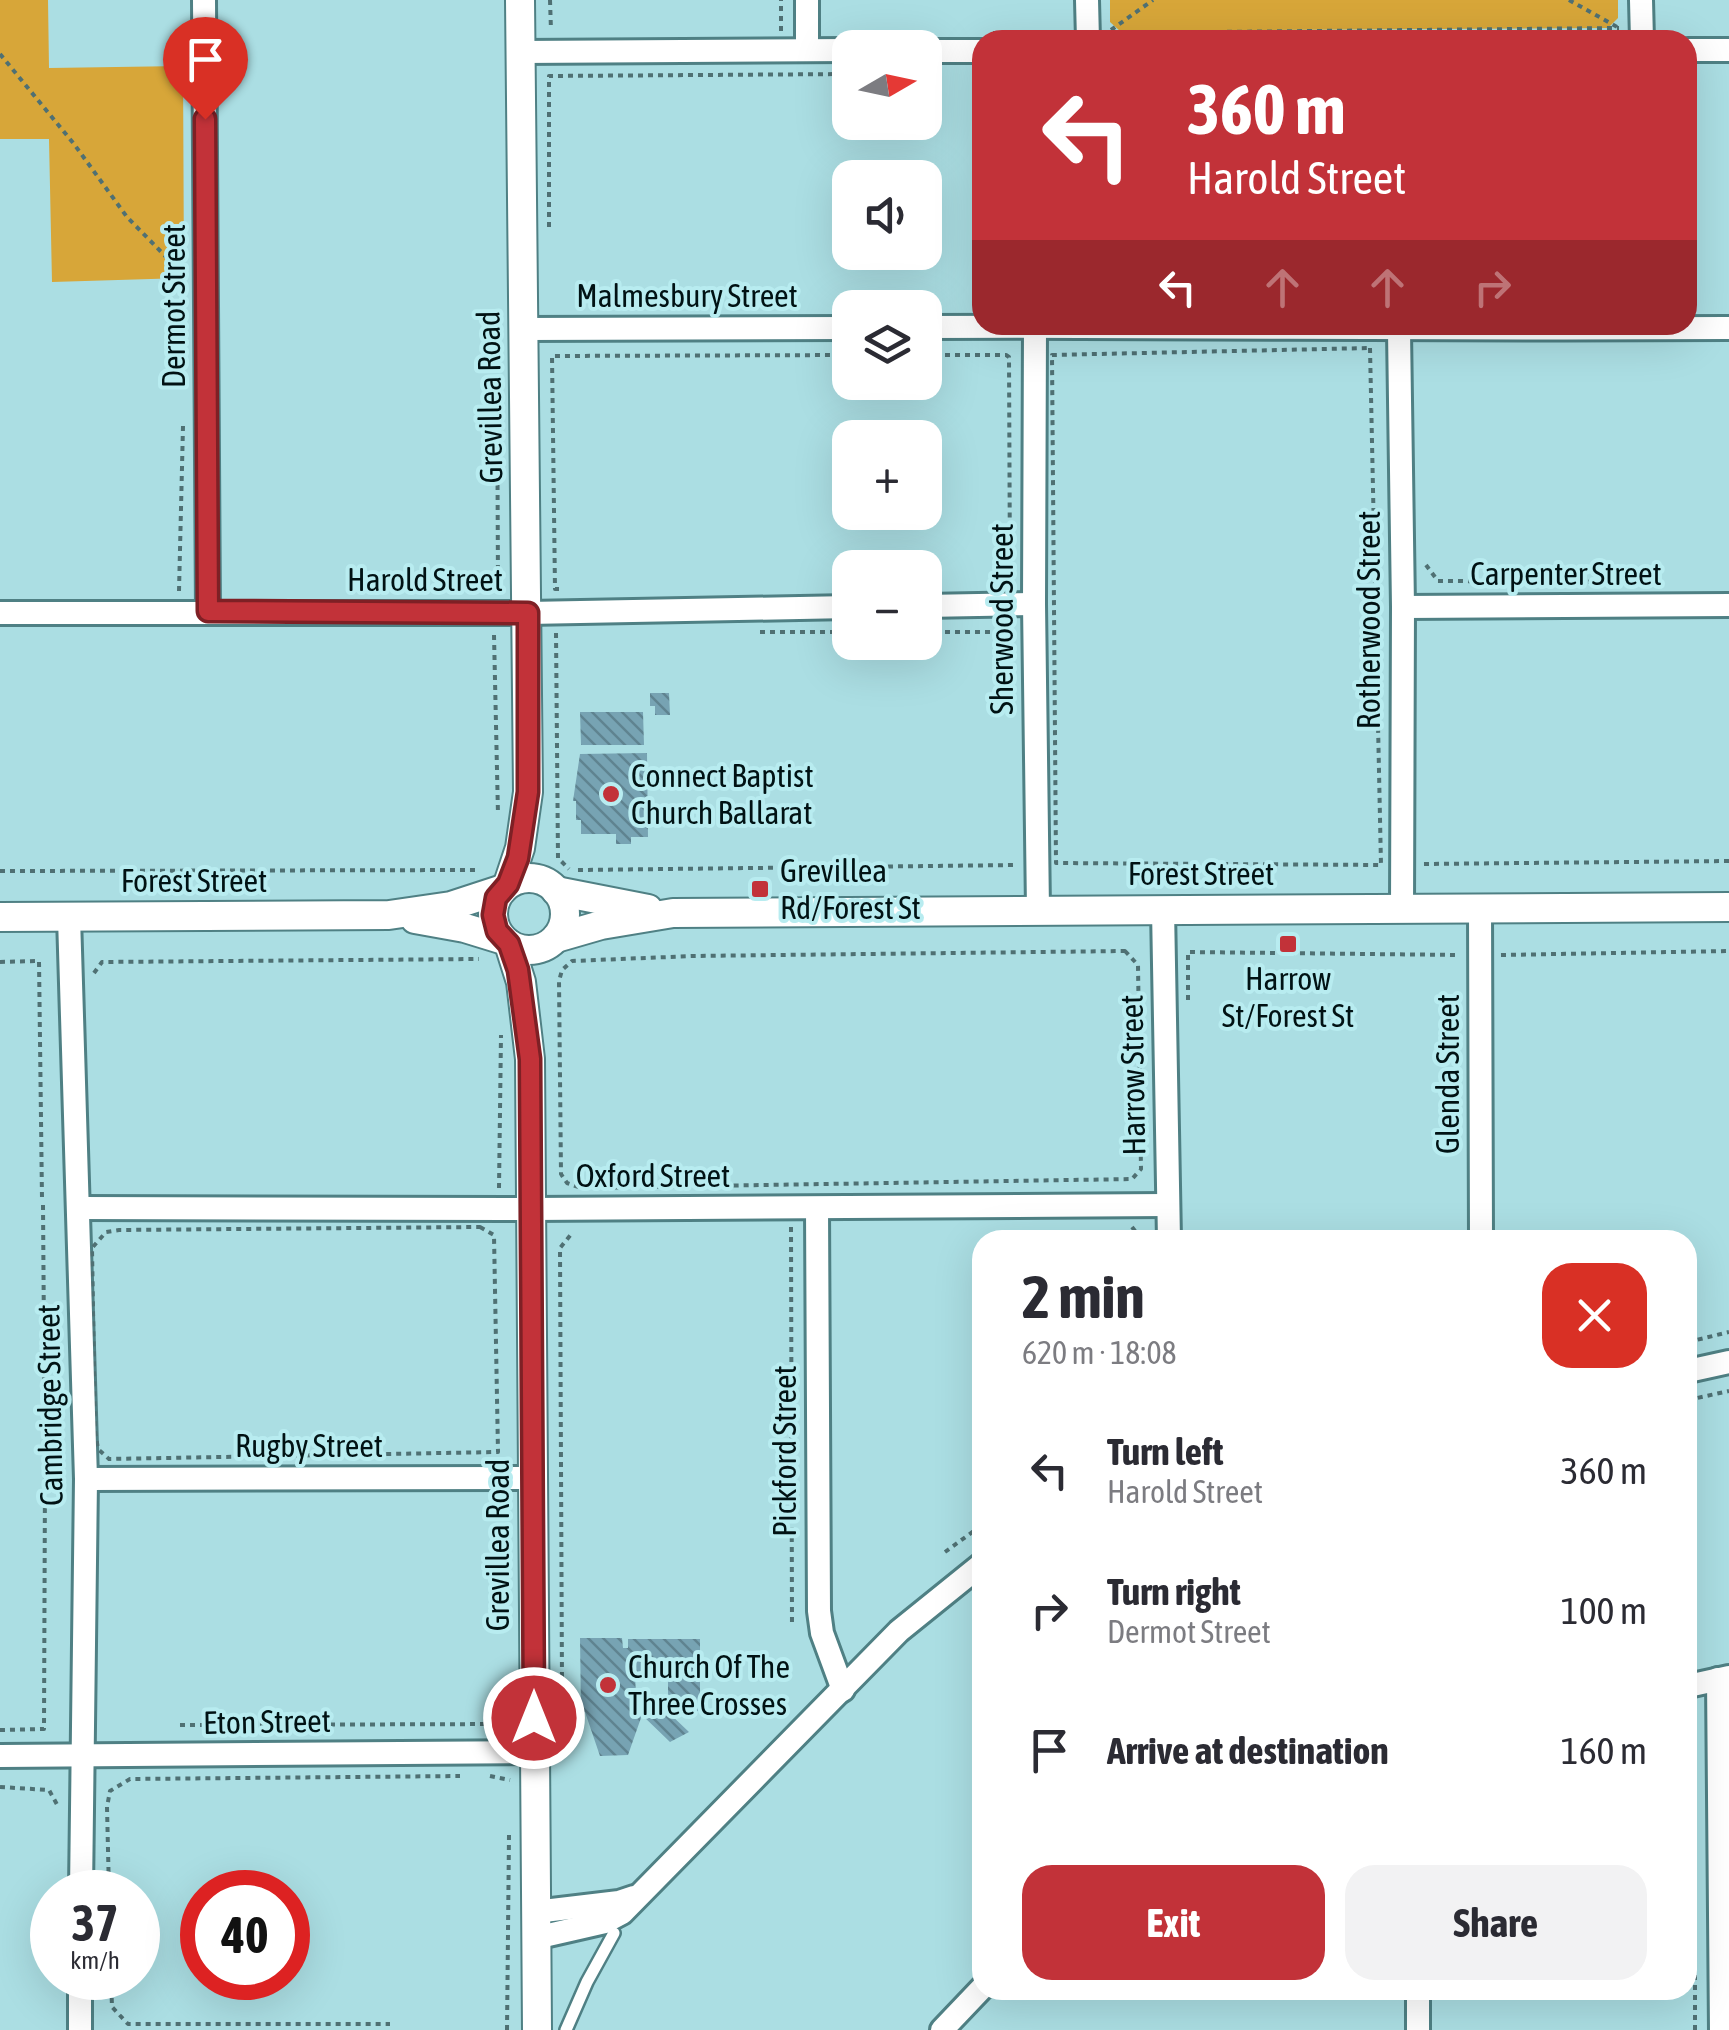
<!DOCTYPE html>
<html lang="en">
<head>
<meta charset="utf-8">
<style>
  :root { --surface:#fff; --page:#f2f2f3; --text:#2b2b33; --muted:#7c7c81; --accent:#c23239 }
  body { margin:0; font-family:"Asap Condensed",sans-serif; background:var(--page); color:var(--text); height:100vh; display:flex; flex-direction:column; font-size:38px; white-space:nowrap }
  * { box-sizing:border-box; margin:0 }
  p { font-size:32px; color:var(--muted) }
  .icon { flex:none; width:55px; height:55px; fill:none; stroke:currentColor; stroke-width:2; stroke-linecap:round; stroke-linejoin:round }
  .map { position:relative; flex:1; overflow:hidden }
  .side { position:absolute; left:972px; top:1230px; width:725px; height:770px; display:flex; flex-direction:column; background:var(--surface); border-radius:30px; box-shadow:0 10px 40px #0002 }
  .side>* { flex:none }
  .top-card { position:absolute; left:972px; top:30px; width:725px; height:305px; border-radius:30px; box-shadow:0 10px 40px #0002; background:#c23239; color:#fff; overflow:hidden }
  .needle { width:65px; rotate:81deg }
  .fabs { position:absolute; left:832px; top:30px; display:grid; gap:20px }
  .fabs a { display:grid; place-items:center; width:110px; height:110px; border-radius:20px; background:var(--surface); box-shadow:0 10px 40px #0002; font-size:50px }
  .speed { position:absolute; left:30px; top:1870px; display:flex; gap:20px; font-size:50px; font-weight:700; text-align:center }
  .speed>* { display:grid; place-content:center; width:130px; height:130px; border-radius:50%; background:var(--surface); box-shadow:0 10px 40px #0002; line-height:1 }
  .speed small { font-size:25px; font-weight:400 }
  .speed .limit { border:15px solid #d22; background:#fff; color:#111 }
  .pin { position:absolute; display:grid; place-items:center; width:85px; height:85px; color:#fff; margin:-102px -42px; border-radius:50% 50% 50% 0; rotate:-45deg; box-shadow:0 0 10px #0007 }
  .pin .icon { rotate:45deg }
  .me { position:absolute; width:110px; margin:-55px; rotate:0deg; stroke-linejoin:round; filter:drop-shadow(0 0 8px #0008) }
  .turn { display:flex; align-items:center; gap:35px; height:210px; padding:0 50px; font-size:45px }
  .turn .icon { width:130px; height:130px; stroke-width:2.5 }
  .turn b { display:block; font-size:70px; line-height:85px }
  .lanes { display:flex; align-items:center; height:95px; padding:0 50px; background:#0003; justify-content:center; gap:50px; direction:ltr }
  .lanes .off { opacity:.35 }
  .round { display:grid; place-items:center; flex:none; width:105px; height:105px; border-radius:30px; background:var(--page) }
  .headline { display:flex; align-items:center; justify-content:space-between; height:170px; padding:0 50px }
  h1 { font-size:60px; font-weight:700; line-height:75px }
  .action { display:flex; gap:20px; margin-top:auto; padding:20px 50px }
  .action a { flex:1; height:115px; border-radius:30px; background:var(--accent); color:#fff; font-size:40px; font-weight:700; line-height:115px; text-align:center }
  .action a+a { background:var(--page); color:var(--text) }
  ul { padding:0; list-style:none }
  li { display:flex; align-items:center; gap:30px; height:140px; padding:0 50px }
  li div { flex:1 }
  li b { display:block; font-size:38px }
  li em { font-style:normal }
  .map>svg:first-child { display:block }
</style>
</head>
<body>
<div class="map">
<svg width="1729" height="2030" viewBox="0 0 1729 2030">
  <defs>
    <pattern id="building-back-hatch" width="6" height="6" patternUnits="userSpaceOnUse" patternTransform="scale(2.5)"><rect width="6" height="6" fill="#77a3b3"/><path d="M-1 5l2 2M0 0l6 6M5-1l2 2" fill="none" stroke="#5f8390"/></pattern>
  </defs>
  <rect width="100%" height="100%" fill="#abdee3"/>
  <g fill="#d7a639">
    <path d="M0 0H48L49 68 183 66 184 278 52 282 49 139H0Z"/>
    <path d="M1110 0H1618V18L1608 28 1120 31 1110 22Z"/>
  </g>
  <g fill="url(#building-back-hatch)" fill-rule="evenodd">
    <path d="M650 693H669L670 715H655V706H650Z"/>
    <path d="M580 712H643L644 745H581Z"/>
    <path d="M647 753 648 837H631V844H616V834H581V820H576V801H573L580 754Z"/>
    <path d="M580 1638H622L623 1648H628V1639H700V1711L669 1713 689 1732 670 1742 642 1715 628 1755 600 1756 585 1712H581ZM668 1671V1698H636L635 1672Z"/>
  </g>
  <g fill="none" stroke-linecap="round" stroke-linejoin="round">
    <defs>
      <path id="service" d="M566 2030 587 1982 614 1933"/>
      <g id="minor">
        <path d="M204 0 208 611"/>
        <path d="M807 0V49"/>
        <path d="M1087 0 1088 40"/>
        <path d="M1641 0 1642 40"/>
        <path d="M1688 50H1729"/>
        <path d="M925 51H982"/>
        <path d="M520 52 850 50"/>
        <path d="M925 327C1193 326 1461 330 1729 328"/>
        <path d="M1035 327 1034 604 1038 910"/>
        <path d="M523 329 850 328"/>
        <path d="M1399 331 1403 607 1402 909"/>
        <path d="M925 606 1034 604"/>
        <path d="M1403 607 1729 605"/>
        <path d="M0 613H528L850 607"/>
        <path d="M1480 908 1481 1240"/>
        <path d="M1163 909 1169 1240"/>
        <path d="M69 917 86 1479 81 1892"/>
        <path d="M79 1208 532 1209 1167 1205"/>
        <path d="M817 1208 819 1611 822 1633 843 1690"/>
        <path d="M1688 1371 1729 1362"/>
        <path d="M86 1479 533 1478"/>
        <path d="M1718 1679 1721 2030"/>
        <path d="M1688 1686 1729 1677"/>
        <path d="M0 1756 535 1752"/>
        <path d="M535 1912 619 1902 634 1897"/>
        <path d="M535 1938 605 1922 622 1913 899 1631 982 1564"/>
        <path d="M1418 1990V2030"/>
        <path d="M80 2030V1978"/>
        <path d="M942 2030 982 1988"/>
      </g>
      <g id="tertiary">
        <circle cx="529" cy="914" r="36"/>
        <path d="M508 884 520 848 528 792 520 0"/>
        <path d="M556 891 648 909"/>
        <path d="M0 917 389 915 451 906 503 889"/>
        <path d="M415 919 465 928 504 940"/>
        <path d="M556 938 601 925 673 913 1729 907"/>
        <path d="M509 944 521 982 530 1059 537 2030"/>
      </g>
    </defs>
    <use href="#service" stroke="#4f8084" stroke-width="16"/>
    <use href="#minor" stroke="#4f8084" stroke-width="28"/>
    <use href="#tertiary" stroke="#4f8084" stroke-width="32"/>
    <g stroke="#4f7073" stroke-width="4" stroke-dasharray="5 5" stroke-linecap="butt">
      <path d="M550 0 551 30"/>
      <path d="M1569 0 1619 28"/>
      <path d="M1111 30 1153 0"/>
      <path d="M781 31V0"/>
      <path d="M863 33H913"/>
      <path d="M993 33H1065V30"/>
      <path d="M1107 33 1619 28"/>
      <path d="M0 54 74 144 127 217 174 265 184 271"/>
      <path d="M549 227V76L850 74"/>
      <path d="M1370 348 1381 865 1056 863 1052 355Z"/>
      <path d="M497 355 498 590"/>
      <path d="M925 355H1006L1009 357 1010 582"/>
      <path d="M1426 565 1438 581 1643 582"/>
      <path d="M559 589H555L552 356 850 355"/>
      <path d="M179 591 183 426"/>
      <path d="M760 632H850"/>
      <path d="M925 632H1011V635"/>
      <path d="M556 633 558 858 569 869"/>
      <path d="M494 635 498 815"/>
      <path d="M1424 864 1729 861"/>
      <path d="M578 870 1017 865"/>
      <path d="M0 871 480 870"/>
      <path d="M1125 951 1138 965 1141 1169 1132 1179 581 1188 567 1183 561 1174 559 981 562 970 572 961 693 956Z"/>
      <path d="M1501 955 1729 951"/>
      <path d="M0 962 39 961 42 1199"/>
      <path d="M94 973 102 962 479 959"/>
      <path d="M1188 1000V952L1459 955"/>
      <path d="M499 1188 501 1035"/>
      <path d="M43 1205 45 1472"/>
      <path d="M480 1227 494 1235 498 1452 109 1459 98 1449 95 1431 92 1248 106 1232 119 1230Z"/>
      <path d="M791 1227 792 1627"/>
      <path d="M1132 1227 1142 1240"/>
      <path d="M1688 1342 1729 1332"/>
      <path d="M1688 1400 1729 1391"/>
      <path d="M945 1552 982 1525"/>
      <path d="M559 1684H562L560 1248 573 1232"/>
      <path d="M180 1725 508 1724V1697"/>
      <path d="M0 1730 44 1729 45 1475"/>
      <path d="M490 1776 510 1780"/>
      <path d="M0 1787 49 1790 59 1808"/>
      <path d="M1695 1835V2030"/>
      <path d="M109 1892 107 1807 110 1791 130 1779 460 1776"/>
      <path d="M111 1978 112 2007 128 2024H390"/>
      <path d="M507 2030 509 1835"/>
    </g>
    <use href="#service" stroke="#fff" stroke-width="11"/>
    <use href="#minor" stroke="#fff" stroke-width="22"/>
    <use href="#tertiary" stroke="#fff" stroke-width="28"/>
  </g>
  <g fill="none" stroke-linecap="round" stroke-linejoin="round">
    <defs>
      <path id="route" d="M205 119 208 611 528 613V792L518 858 508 884 496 898 493 915 497 931 509 944 518 970 530 1059 534 1718"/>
    </defs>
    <use href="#route" stroke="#7e2025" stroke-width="25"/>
    <use href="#route" stroke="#c23239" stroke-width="18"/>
  </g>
  <g fill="#c23239" stroke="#b8ecf0" stroke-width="4">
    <circle cx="611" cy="794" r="10"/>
    <rect x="750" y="879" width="20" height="20" rx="5"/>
    <rect x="1278" y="934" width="20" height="20" rx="5"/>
    <circle cx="608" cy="1685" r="10"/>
  </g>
  <g text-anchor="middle" stroke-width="8" stroke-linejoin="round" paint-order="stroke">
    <g font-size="32" fill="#011214" stroke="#b8ecf0">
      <text x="687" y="307">Malmesbury Street</text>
      <text transform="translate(174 306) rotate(-90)" y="11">Dermot Street</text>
      <text transform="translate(490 397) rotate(-91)" y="11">Grevillea Road</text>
      <text x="1566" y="585">Carpenter Street</text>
      <text x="425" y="591">Harold Street</text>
      <text transform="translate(1002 619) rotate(-90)" y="11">Sherwood Street</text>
      <text transform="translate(1369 620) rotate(-90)" y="11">Rotherwood Street</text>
      <text x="1201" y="885">Forest Street</text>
      <text x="194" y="892">Forest Street</text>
      <text transform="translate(1448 1074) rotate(-90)" y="11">Glenda Street</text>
      <text transform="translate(1133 1075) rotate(-91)" y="11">Harrow Street</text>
      <text x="653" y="1187">Oxford Street</text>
      <text transform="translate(50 1405) rotate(-91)" y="11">Cambridge Street</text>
      <text x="309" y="1457">Rugby Street</text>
      <text transform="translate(785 1451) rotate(-90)" y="11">Pickford Street</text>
      <text transform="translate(498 1545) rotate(-90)" y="11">Grevillea Road</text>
      <text transform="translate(267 1722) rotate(-1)" y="11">Eton Street</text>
    </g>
    <g font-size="32" fill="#011214" stroke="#b8ecf0" text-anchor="start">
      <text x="631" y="787">Connect Baptist<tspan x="631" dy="37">Church Ballarat</tspan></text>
      <text x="780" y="882">Grevillea<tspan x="780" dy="37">Rd/Forest St</tspan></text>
      <text x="1288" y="990" text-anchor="middle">Harrow<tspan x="1288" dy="37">St/Forest St</tspan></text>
      <text x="628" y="1678">Church Of The<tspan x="628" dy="37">Three Crosses</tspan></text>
    </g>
  </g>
</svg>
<div class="fabs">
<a><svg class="needle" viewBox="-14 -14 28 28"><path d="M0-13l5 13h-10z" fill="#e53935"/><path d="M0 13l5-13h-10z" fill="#7c7c81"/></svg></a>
<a><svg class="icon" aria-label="sound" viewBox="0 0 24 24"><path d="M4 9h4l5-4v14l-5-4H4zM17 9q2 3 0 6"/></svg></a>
<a><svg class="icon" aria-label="layers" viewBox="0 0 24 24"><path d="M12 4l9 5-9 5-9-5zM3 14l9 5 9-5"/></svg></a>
<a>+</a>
<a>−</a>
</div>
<div class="speed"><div>37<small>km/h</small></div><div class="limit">40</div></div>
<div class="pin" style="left:205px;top:119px;background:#d93025"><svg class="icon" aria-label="arrive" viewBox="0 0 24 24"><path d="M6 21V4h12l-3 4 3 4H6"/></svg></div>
<svg class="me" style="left:534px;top:1718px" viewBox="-20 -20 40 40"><circle r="17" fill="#c23239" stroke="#fff" stroke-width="3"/><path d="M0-11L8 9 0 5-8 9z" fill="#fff"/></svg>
<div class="top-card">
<div class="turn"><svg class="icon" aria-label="left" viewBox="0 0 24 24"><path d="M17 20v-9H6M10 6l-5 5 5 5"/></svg><div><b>360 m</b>Harold Street</div></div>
<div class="lanes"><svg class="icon" aria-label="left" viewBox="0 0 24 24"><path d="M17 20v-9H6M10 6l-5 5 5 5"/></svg><svg class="icon off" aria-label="ahead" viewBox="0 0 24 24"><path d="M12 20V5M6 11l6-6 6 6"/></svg><svg class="icon off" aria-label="ahead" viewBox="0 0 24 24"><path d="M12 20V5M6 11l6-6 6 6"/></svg><svg class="icon off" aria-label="right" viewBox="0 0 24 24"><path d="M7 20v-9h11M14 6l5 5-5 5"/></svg></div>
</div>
<section class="side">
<div class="headline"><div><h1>2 min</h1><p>620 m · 18:08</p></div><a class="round" style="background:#d93025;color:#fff"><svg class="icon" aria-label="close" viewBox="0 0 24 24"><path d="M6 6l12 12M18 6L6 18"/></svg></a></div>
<ul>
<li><svg class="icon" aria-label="left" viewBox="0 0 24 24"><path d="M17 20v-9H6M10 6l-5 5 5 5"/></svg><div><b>Turn left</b><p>Harold Street</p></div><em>360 m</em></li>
<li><svg class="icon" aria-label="right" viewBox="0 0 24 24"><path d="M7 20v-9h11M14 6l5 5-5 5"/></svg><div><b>Turn right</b><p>Dermot Street</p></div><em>100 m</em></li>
<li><svg class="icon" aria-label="arrive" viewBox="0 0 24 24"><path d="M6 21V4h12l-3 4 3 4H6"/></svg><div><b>Arrive at destination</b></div><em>160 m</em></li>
</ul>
<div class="action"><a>Exit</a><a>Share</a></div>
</section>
</div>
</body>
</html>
